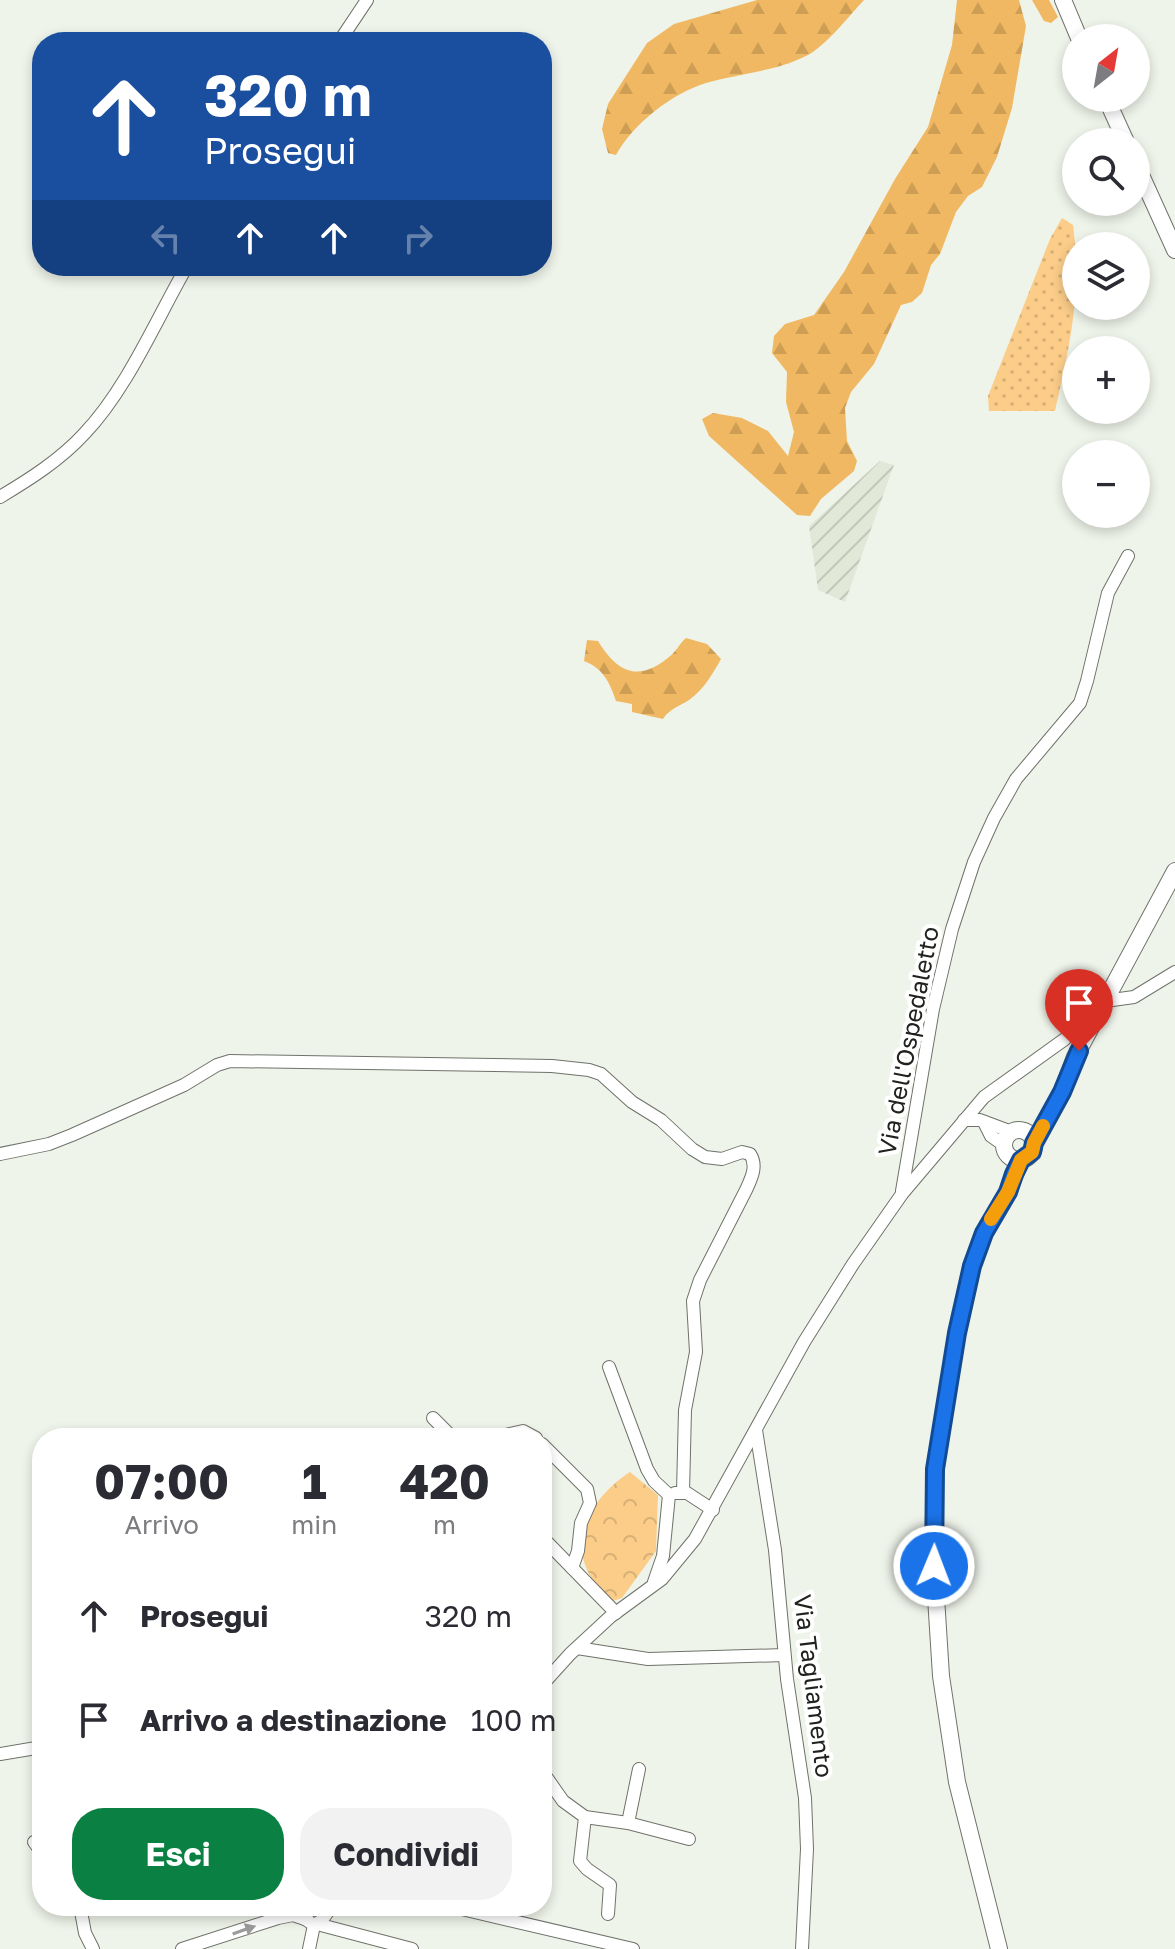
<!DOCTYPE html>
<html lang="it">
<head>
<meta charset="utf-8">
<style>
  :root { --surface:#fff; --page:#f2f2f3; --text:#2b2b33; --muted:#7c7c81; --accent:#0b8043 }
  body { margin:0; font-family:"Golos Text",sans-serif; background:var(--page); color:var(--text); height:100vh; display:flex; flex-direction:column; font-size:30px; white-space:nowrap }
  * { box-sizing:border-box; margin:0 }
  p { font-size:26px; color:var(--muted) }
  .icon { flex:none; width:44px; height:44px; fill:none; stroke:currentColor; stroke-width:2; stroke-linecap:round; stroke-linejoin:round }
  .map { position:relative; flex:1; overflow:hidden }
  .side { position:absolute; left:32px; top:1428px; width:520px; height:488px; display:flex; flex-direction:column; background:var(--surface); border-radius:32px; box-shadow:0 4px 12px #0003 }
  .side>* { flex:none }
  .hud { position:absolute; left:32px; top:32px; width:520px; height:244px; border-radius:32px; box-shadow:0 4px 12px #0003; background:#1a4fa0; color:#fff; overflow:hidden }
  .needle { width:52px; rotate:31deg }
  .buttons { position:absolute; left:1062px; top:24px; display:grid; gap:16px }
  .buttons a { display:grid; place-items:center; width:88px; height:88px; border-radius:50%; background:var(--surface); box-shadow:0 4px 12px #0003; font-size:40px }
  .pin { position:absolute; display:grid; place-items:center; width:68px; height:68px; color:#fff; margin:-82px -34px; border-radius:50% 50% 50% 0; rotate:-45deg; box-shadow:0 0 8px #0007 }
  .pin .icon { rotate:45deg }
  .me { position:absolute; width:88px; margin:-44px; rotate:1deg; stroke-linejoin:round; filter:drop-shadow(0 0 6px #0008) }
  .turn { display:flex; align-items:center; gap:28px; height:168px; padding:0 40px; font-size:36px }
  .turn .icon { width:104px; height:104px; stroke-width:2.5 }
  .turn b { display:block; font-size:56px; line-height:68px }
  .lanes { display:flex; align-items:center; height:76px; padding:0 40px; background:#0003; justify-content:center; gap:40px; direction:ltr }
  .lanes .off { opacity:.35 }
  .eta { display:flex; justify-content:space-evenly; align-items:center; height:136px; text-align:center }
  .eta b { font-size:48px; font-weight:700; line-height:56px }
  .primary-button { display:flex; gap:16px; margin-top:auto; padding:16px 40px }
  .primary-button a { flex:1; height:92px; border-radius:32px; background:var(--accent); color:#fff; font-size:32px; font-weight:700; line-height:92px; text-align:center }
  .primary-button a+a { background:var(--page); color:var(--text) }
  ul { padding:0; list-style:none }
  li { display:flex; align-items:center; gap:24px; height:104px; padding:0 40px }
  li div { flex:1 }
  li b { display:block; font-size:30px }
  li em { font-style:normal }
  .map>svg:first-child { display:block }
</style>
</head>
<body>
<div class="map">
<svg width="1175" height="1949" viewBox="0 0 1175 1949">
  <defs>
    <pattern id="industrial-furrows" width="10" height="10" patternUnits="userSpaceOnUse" patternTransform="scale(2)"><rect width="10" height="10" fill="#e1e8d8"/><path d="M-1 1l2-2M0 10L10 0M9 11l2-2" fill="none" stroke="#c1c7b9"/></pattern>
    <pattern id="grass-dots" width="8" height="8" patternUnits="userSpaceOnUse" patternTransform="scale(2)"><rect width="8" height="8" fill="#fbcd89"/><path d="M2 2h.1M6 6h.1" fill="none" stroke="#d7b076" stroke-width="1.8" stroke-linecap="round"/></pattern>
    <pattern id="forest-firs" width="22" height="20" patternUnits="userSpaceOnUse" patternTransform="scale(2)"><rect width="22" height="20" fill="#f0b862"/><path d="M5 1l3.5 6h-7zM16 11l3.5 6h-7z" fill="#ce9e55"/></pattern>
    <pattern id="park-crowns" width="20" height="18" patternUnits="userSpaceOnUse" patternTransform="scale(2)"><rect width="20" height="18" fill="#fbcd89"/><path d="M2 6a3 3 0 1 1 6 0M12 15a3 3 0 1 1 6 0" fill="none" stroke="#d7b076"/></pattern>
  </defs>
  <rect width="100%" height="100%" fill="#eff4ea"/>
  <path fill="url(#industrial-furrows)" d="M880 461 894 465 845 602 818 590 809 526Z"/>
  <path fill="url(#grass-dots)" d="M1062 218 1073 225C1082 293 1070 345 1055 411H989L988 396 1050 239Z"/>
  <g fill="url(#forest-firs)">
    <path d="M757 0H864C849 16 826 46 806 56 774 72 740 73 706 83 671 94 633 124 616 155L608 153 602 129 608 104 647 43 674 24Z"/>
    <path d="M957 0H1019L1026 26 1012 108 997 157 982 187 968 196 956 212 940 254 931 265 922 293 912 302 901 305 874 364 851 392 845 408 847 441 857 461 854 471 821 499 810 516 797 515 709 436 702 419 713 413 742 418 768 431 788 456 794 432 786 402 787 372 772 353 774 336 785 324 814 315 844 272 895 179 928 127 952 45Z"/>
    <path d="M1032 0H1049L1058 17 1051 23 1044 21Z"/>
    <path d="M686 638 707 644 721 659C712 675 704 689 689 700 680 706 669 709 663 719L632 712V704L616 701C610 683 603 668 584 661L587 640 598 641C617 672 638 683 669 657 676 652 679 644 686 638Z"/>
  </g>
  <path fill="url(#park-crowns)" d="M630 1472 658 1495 656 1551 622 1598 610 1602C604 1594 596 1586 591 1577 566 1536 596 1494 630 1472Z"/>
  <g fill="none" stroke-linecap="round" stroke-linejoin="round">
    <defs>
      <g id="minor">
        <path d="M339 42 367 0"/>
        <path d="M0 497C30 479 60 460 84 434 127 389 156 320 187 266"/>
        <path d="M1105 1001 1134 997 1175 972"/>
        <path d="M964 1120H980L1012 1132"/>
        <path d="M984 1122 991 1136 1004 1145"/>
        <path d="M0 1154 49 1144 72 1135 184 1085 217 1065 230 1061 552 1066 589 1070 601 1074 632 1102 661 1120 692 1149 705 1157 722 1159 742 1152 750 1154C758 1166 751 1179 746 1190L700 1280 693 1301 696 1352 685 1410 683 1492"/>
        <path d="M902 1191 933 1009 952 929 974 862 994 818 1016 779 1080 703 1087 681 1108 593 1128 556"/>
        <path d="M609 1367 647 1469 654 1481 669 1495"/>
        <path d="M433 1418 453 1438"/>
        <path d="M756 1430 775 1550 787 1679 805 1798 807 1849 802 1949"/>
        <path d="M493 1438 523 1431 536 1438"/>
        <path d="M542 1444 587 1489 590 1503 581 1523 578 1551 572 1568"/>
        <path d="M675 1493H687L713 1510"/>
        <path d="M542 1537 616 1613"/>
        <path d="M654 1582 663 1556 669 1495"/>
        <path d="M577 1648 648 1659 784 1655"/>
        <path d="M542 1685 570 1654 610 1617 662 1579 695 1539 804 1342 853 1264 902 1194 984 1097 1065 1039"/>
        <path d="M0 1754 42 1747"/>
        <path d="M542 1771 563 1801 585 1817 580 1861 587 1869 610 1885 608 1914"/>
        <path d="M585 1817 628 1823 639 1769"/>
        <path d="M628 1823 689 1839"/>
        <path d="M34 1842 42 1853"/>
        <path d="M80 1906 85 1933 93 1949"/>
        <path d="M311 1906 305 1919 314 1925 322 1920 332 1906"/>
        <path d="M449 1906 633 1949"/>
        <path d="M317 1924 412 1949"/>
        <path d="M182 1949 278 1918 293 1915 305 1919"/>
        <path d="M309 1949 314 1925"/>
      </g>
      <g id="major">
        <path d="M1063 0 1079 38"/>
        <path d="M1106 98 1126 142"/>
        <path d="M1136 164 1175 250"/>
        <circle cx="1019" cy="1145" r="15"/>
        <path d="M1034 1143 1062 1092 1075 1057 1175 871"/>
        <path d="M999 1949 957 1782 941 1676 934 1566 935 1469 957 1333 972 1266 984 1233 1008 1192 1021 1160"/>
      </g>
    </defs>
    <use href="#minor" stroke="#6f726a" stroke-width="14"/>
    <use href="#major" stroke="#6f726a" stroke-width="18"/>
    <use href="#minor" stroke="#fff" stroke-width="12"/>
    <use href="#major" stroke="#fff" stroke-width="16"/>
  </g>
  <defs><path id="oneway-solid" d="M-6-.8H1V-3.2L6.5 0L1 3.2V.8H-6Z" transform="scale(2)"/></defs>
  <use fill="#9b9c9a" href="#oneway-solid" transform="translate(244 1930) rotate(-19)"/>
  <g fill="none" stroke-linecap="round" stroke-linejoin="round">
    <defs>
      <path id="route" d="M934 1566 935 1469 957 1333 972 1266 984 1233 1008 1192 1014 1174 1021 1160 1032 1152 1034 1143 1062 1092 1079 1051"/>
    </defs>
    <use href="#route" stroke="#114b97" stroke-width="20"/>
    <use href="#route" stroke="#1a73e8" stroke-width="14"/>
    <path stroke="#f59e0b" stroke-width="14" d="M991 1219 1008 1192 1021 1160 1032 1152 1034 1143 1043 1126"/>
  </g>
  <g text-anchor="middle" stroke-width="8" stroke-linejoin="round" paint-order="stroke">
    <g font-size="24" fill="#20221e" stroke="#fff">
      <text transform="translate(909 1041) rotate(-79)" y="8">Via dell'Ospedaletto</text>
      <text transform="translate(813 1686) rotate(83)" y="8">Via Tagliamento</text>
    </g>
  </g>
</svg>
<div class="buttons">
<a><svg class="needle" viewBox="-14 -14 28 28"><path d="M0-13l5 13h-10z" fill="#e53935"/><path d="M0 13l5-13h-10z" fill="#7c7c81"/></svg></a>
<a><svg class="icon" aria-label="search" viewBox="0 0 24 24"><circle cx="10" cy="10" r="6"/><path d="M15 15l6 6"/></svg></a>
<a><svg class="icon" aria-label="layers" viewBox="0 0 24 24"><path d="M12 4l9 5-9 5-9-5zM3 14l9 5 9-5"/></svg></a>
<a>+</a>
<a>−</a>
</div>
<div class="pin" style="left:1079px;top:1051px;background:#d93025"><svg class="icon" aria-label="arrive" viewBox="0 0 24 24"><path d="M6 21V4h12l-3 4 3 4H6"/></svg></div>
<svg class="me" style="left:934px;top:1566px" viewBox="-20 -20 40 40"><circle r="17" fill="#1a73e8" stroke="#fff" stroke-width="3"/><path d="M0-11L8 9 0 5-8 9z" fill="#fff"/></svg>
<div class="hud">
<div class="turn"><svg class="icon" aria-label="ahead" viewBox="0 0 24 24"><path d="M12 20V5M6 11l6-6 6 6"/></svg><div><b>320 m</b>Prosegui</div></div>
<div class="lanes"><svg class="icon off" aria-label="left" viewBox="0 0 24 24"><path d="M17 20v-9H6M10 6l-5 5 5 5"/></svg><svg class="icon" aria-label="ahead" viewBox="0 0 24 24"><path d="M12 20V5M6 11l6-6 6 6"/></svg><svg class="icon" aria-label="ahead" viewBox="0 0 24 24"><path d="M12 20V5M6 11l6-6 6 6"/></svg><svg class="icon off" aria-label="right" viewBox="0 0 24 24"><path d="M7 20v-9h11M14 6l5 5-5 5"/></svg></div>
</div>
<section class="side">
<div class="eta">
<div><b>07:00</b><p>Arrivo</p></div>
<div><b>1</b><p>min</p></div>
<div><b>420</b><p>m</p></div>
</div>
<ul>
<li><svg class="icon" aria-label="ahead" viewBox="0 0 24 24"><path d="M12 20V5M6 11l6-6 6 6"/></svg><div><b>Prosegui</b></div><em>320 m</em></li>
<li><svg class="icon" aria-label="arrive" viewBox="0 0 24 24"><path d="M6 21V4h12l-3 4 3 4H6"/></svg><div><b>Arrivo a destinazione</b></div><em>100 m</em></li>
</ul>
<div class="primary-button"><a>Esci</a><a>Condividi</a></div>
</section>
</div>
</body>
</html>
